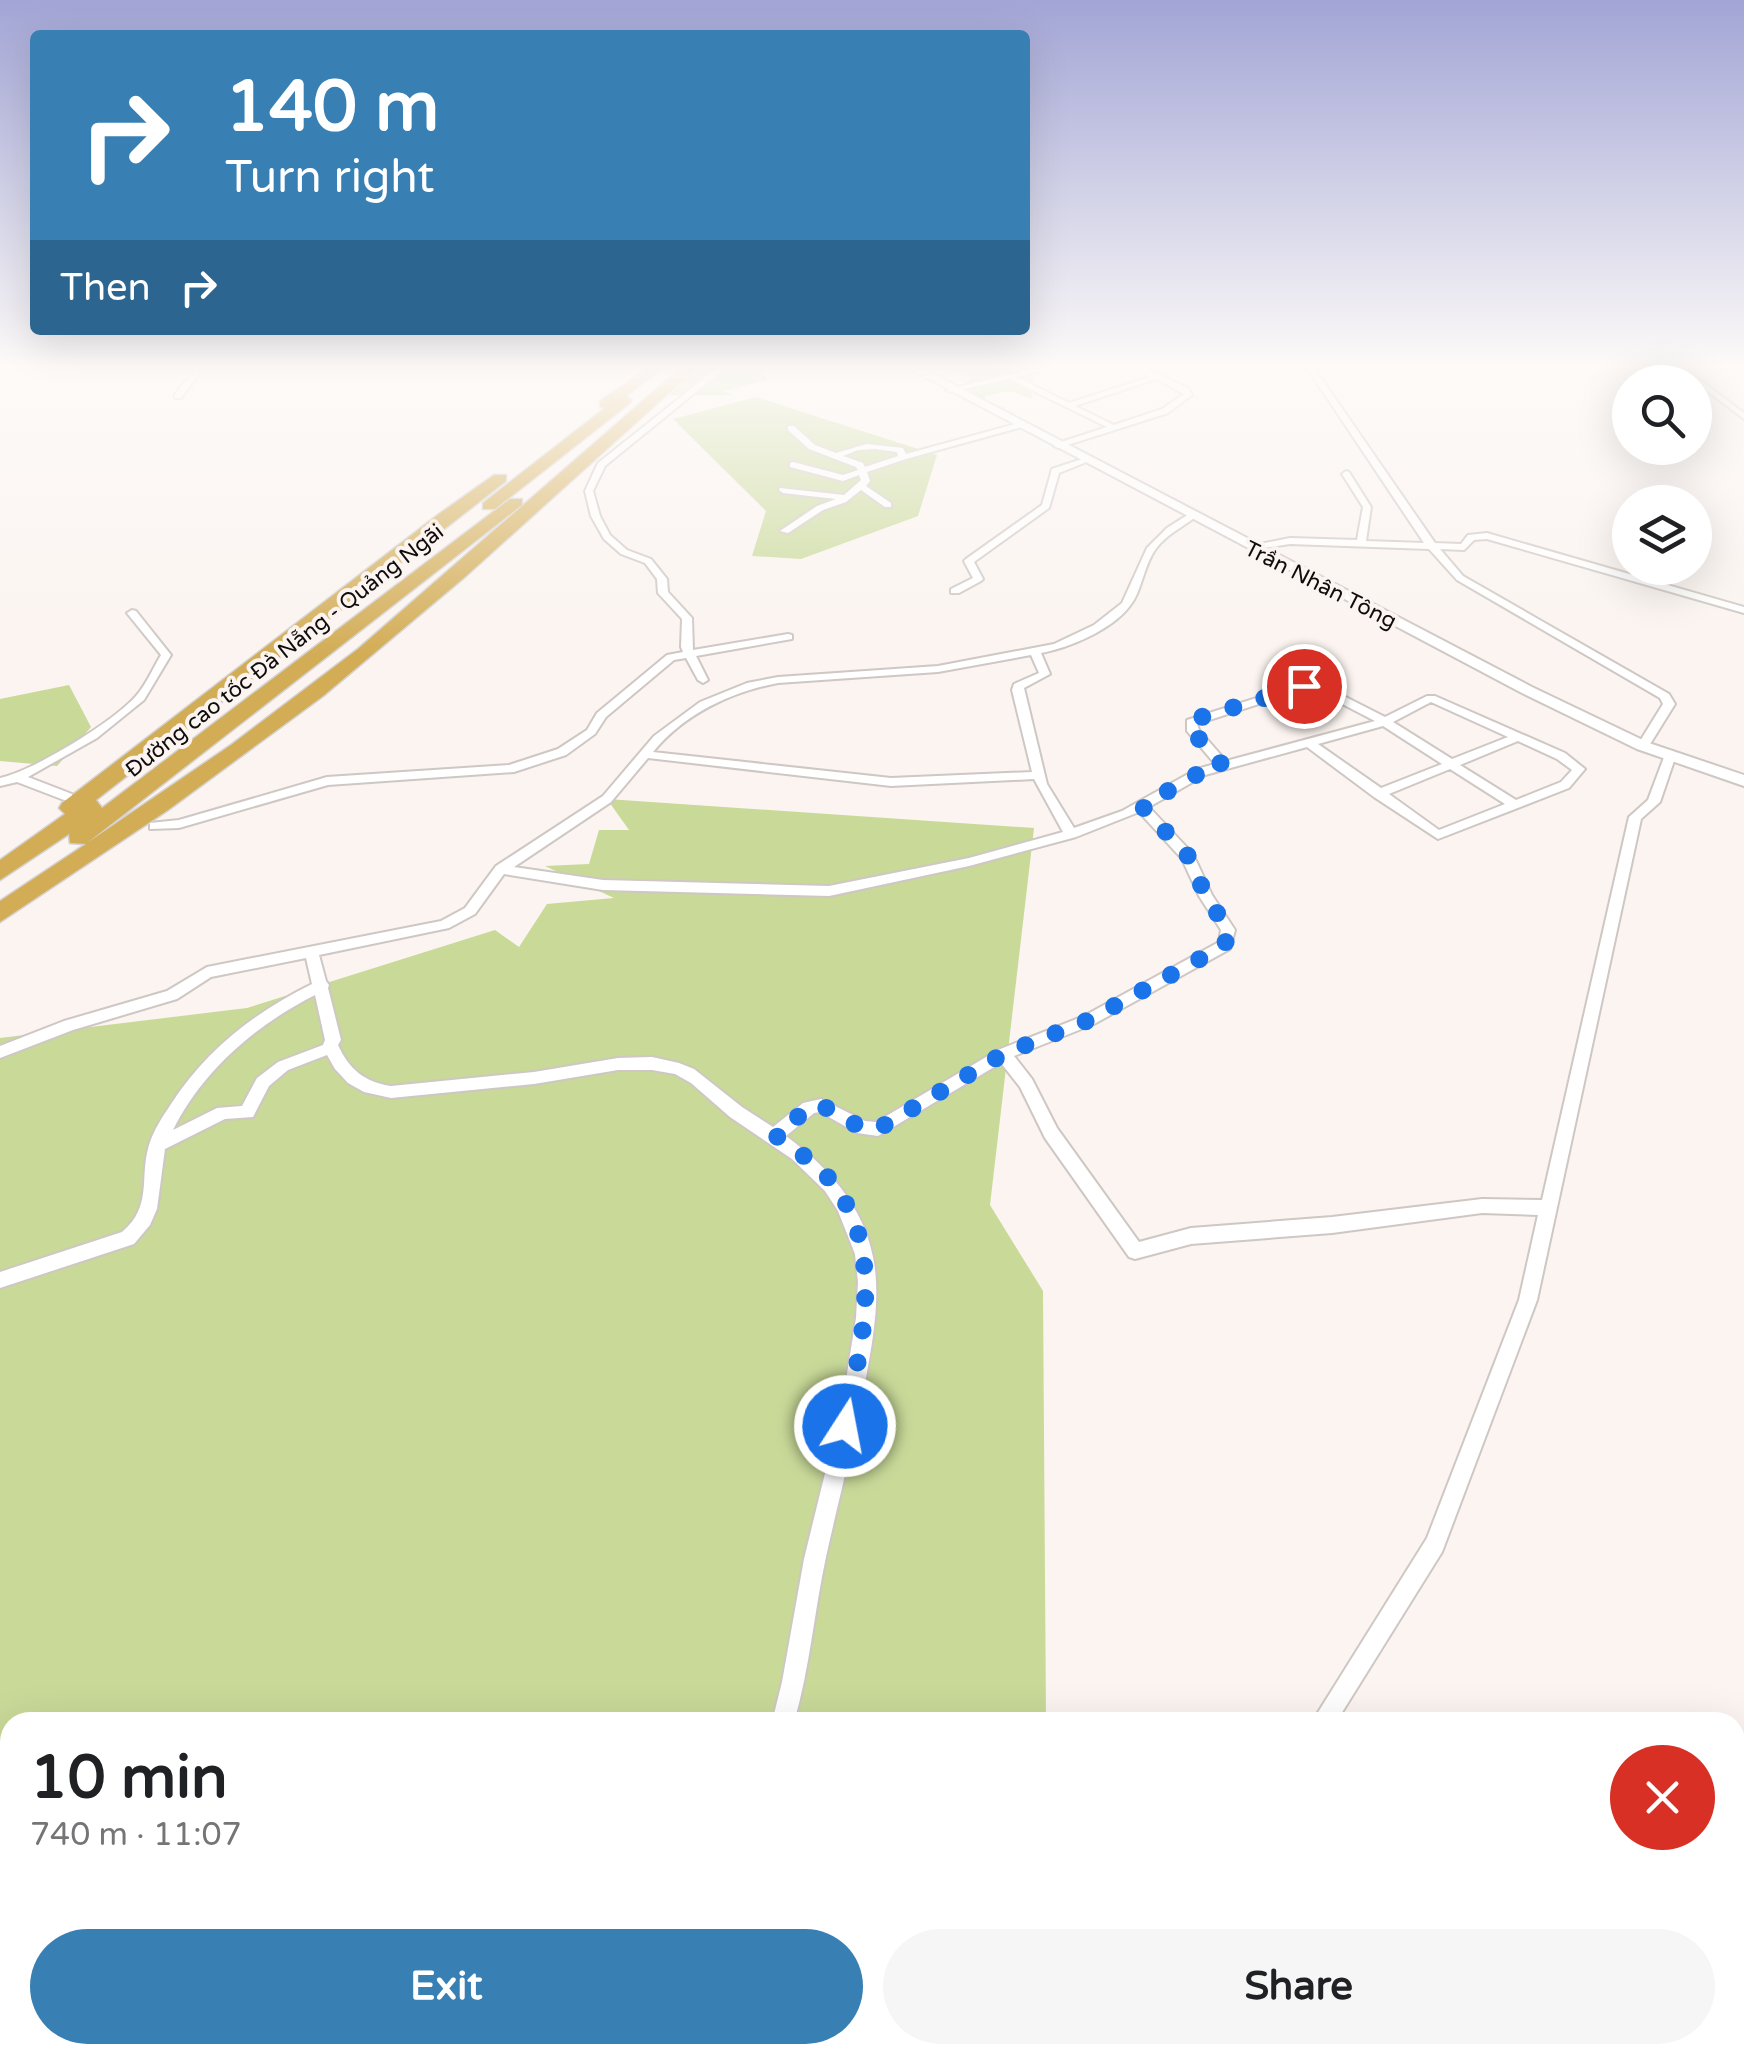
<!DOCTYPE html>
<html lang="en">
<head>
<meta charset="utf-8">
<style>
  :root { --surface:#fff; --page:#f6f6f6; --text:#202124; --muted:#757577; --accent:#3880b4 }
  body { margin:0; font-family:"Varela Round",sans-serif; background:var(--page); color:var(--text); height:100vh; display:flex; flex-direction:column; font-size:38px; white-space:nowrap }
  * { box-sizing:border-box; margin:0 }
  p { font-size:32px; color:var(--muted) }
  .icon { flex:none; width:55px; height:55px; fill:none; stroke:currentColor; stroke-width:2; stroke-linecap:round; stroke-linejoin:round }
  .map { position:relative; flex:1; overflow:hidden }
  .details { position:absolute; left:0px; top:1712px; width:1745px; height:352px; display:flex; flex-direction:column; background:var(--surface); border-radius:30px 30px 0 0; box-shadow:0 10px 40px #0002 }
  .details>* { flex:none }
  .guide { position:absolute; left:30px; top:30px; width:1000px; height:305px; border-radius:10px; box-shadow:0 10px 40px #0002; background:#3880b4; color:#fff; overflow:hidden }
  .buttons { position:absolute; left:1612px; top:365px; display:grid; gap:20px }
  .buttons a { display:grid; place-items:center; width:100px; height:100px; border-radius:50%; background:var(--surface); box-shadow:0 10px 40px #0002; font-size:50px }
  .pin { position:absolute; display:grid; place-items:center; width:85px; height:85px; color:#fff; margin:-42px; border:5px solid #fff; border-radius:50%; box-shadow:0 2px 10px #0007 }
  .me { position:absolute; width:110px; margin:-55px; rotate:11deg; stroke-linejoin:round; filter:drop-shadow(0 0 8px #0008) }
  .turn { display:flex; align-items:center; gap:35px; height:210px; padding:0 30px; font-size:45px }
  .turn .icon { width:130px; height:130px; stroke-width:2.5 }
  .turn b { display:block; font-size:70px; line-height:85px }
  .then { display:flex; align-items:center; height:95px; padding:0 30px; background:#0003; gap:20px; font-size:38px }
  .round { display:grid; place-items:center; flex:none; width:105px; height:105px; border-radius:52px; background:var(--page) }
  .headline { display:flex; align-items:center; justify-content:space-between; height:170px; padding:0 30px }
  h1 { font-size:60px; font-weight:800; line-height:75px }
  .action { display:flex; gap:20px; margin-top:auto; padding:20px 30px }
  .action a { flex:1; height:115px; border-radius:60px; background:var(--accent); color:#fff; font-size:40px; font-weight:800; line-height:115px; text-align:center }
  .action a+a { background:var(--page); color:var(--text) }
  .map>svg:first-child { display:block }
</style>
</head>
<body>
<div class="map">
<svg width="1744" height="2064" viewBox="0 0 1744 2064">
  <rect width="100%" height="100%" fill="#fbf4f0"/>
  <g fill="#c8d998">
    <path d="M699 365 762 368 767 380 723 391 732 395H667Z"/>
    <path d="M941 365H1033L1032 399 1010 391 985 396V406L950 390 971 379Z"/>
    <path d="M756 397 937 455 918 516 801 559 752 556 766 511 673 419Z"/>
    <path d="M69 685 91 727 57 766 0 761V699Z"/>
    <path d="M607 799 1034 828 990 1205 1043 1291 1046 1722H10V2055H1048V2064H0V1038L247 1008 495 930 519 947 547 904 614 898 545 866 589 864 599 830H629Z"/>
  </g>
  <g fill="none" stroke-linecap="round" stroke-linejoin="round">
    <defs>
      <g id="minor">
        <path d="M199 365H206L181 398H175V394Z"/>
        <path d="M721 365H729L605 466 593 491 600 516 610 535 627 550 651 559 667 579 668 592 692 618 693 650 788 634 792 635V639L696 656 708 680 703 683 698 680 686 658 674 660 606 717 595 734 566 755 514 772 328 785 179 828 150 829V823L179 820 327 777 509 765 558 749 587 730 597 713 667 655 683 652 681 647 682 619 658 593 657 579 645 563 621 554 604 539 591 516 585 491 598 463Z"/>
        <path d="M1051 365H1065L1017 377 1069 403 1150 377 1128 365H1138L1188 388 1192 395 1168 413 1058 448 1054 446 1055 444 1107 427 1009 379 950 392 946 390ZM1156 379 1184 394 1162 409 1114 425 1075 406Z"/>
        <path d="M1305 365H1312L1435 543 1461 544 1468 535 1487 533 1744 607V613L1487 539 1474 540 1464 550 1440 549 1463 576 1669 694 1675 704 1647 749H1639L1637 746 1663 704 1660 698 1457 580 1429 549 1290 544 1250 550V546L1290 538 1357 540 1363 507 1342 474 1346 471 1349 472 1371 507 1366 541 1424 543Z"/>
        <path d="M1673 365H1681L1744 413V419Z"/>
        <path d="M1019 423H1022V427L906 459 867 472 870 481 866 486 891 503V507H885L861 490 846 502 823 510 788 533 780 531 817 506 836 499 783 493 779 490 780 488 844 495 861 480 859 475 843 481 790 467V463L793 462 843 475 858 470 856 467 809 449 788 430V426H794L815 445 836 453 867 444 903 448 906 454ZM875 449 897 452 898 456 865 467 863 463 843 456 858 450Z"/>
        <path d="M1082 459 1089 461 1059 473 1049 508 974 562 983 579 981 581 959 593H951V589L973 578 964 561 966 559 1042 505 1052 469Z"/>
        <path d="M1189 514 1197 516C1183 527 1165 535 1155 550 1143 567 1142 592 1129 607 1111 630 1069 648 1041 653L1050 674 1024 688 1047 784 1074 828 1122 811 1197 769 1215 764 1187 731V720L1304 683 1328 688 1385 717 1427 696H1435L1565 753 1585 769 1569 788 1438 839 1374 797 1307 747 1205 775 1149 807 1193 854 1212 895 1235 930 1230 949 1094 1024 1014 1056 1032 1079 1057 1128 1139 1242 1191 1228 1332 1217 1482 1199 1542 1200 1629 817 1648 800 1666 752 1670 751 1676 755 1660 802 1641 819 1537 1300 1442 1552 1336 1722H1312L1427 1538 1519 1300 1538 1215 1482 1213 1332 1233 1191 1244 1135 1259 1129 1257 1045 1138 1020 1087 1001 1063 878 1136 857 1133 820 1112 814 1113 786 1136C827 1166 863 1205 873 1257 881 1296 873 1339 866 1378 855 1438 839 1498 826 1557 814 1612 810 1668 794 1722H772L782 1682 804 1559 842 1404 856 1318 858 1282 855 1254 838 1211 825 1191 792 1159 730 1117 691 1083 675 1074 652 1070H618L534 1084 391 1098 364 1092 348 1083 335 1069 327 1055 288 1070 269 1086 253 1117 225 1119 165 1149 157 1209 150 1225 134 1244 0 1288V1272L122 1232C153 1206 139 1178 149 1145 153 1131 163 1116 171 1104 206 1050 255 1012 312 984L306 958 211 977 177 999 73 1030 0 1058V1046L64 1021 167 991 207 967 441 921 465 908 496 866 603 796 654 736 700 702 747 683 778 677 938 666 1054 644 1094 625 1122 603 1147 548 1167 528ZM1031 655 1039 673 1014 684 1012 690 1032 772 891 778 653 752C684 714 731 692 778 683L938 672ZM1305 689 1321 693 1375 721 1226 761 1199 730 1197 724ZM1431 702 1508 737 1452 759 1393 722ZM1383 726 1442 764 1381 788 1318 744ZM1518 741 1557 759 1572 770 1561 782 1516 800 1460 765ZM648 758 891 786 1034 779 1063 832 969 858 829 886 603 880 514 867 611 802ZM1450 769 1505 804 1439 830 1389 794ZM1139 812 1182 859 1199 896 1221 930 1219 942 1084 1016 998 1050 876 1122 865 1121 821 1099 803 1103 773 1127 742 1107 694 1069 679 1063 652 1057 618 1058 534 1072 391 1086C364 1082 349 1069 338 1045L341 1040 328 988 329 985 326 981 319 955 449 928 475 914 504 874 603 890 829 896 969 866 1076 837ZM315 995 325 1040 323 1045 278 1062 257 1078 242 1106 217 1108 173 1130C203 1070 256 1025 315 995Z"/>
        <path d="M132 610 136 611 171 655 144 700 97 738 28 777 72 794V800H64L17 782 0 786V778C33 771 113 722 136 696 146 685 153 668 161 655L127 613Z"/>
        <path d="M753 2055H781L778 2064H750Z"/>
        <path d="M1047 2055H1073L1072 2064H1046Z"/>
        <path d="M1367 2055H1393L1394 2064H1368Z"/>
      </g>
      <path id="tertiary" d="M903 365H916L1532 687 1649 743 1744 775V786L1637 749 1522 693Z"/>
      <g id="motorway">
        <path d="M652 365H668L626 396 632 400 630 403 495 509H483V503L605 408 600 407V401Z"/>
        <path d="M684 365H700L466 576 323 696 168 810 0 922V901L86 844 70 843 69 834 0 880V860L65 814 59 808 62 803 439 514 494 475H506V481L96 800 102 808 510 499H522V505L87 843 231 745 358 649Z"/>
      </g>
    </defs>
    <use href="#minor" stroke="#cec7c3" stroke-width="4"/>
    <use href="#tertiary" stroke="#cec7c3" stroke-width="4"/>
    <use href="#motorway" stroke="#d4d3d3" stroke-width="3"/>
    <use href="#minor" fill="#fff" fill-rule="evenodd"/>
    <use href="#tertiary" fill="#fff" fill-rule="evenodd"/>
    <use href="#motorway" fill="#d3ad56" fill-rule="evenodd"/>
  </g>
  <linearGradient id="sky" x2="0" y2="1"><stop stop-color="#a2a5d5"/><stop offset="0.56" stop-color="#fdfaf8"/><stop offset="1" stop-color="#fdfaf8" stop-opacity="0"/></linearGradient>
  <rect width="1744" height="654" fill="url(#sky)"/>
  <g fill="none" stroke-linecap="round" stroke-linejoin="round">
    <path stroke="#1a73e8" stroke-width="18" stroke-dasharray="0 32.4" d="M845 1426C861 1342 890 1245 824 1173 810 1159 791 1147 775 1135L809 1108 821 1105 862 1128 878 1129 1003 1054 1089 1020 1225 945 1228 930 1206 896 1188 856 1142 806 1201 772 1223 766 1192 731V720L1304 686"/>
  </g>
  <g text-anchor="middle" stroke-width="8" stroke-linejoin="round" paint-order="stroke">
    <g font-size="22" fill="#0f0c0b" stroke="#fbf4f0">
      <text transform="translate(1321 584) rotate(27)" y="8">Trần Nhân Tông</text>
      <text transform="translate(284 650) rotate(-38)" y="8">Đường cao tốc Đà Nẵng - Quảng Ngãi</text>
    </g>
  </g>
</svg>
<div class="buttons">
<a><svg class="icon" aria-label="search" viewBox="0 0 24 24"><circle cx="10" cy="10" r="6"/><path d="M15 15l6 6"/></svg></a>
<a><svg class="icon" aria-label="layers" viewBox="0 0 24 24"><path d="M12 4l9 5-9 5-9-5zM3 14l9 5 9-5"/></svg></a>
</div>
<div class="pin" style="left:1304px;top:686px;background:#d93025"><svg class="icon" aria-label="arrive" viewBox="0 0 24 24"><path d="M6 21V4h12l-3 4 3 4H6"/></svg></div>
<svg class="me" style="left:845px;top:1426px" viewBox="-20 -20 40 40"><circle r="17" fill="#1a73e8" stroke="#fff" stroke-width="3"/><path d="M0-11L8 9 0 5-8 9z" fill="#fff"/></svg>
<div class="guide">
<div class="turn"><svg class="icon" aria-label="right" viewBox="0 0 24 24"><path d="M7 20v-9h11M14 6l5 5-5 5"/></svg><div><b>140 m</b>Turn right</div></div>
<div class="then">Then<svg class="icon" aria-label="right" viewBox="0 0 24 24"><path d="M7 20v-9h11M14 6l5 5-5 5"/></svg></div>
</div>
<section class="details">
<div class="headline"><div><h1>10 min</h1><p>740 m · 11:07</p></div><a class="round" style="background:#d93025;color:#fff"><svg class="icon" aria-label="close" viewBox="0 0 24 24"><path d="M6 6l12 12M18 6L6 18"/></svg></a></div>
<div class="action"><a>Exit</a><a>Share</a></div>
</section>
</div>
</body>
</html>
